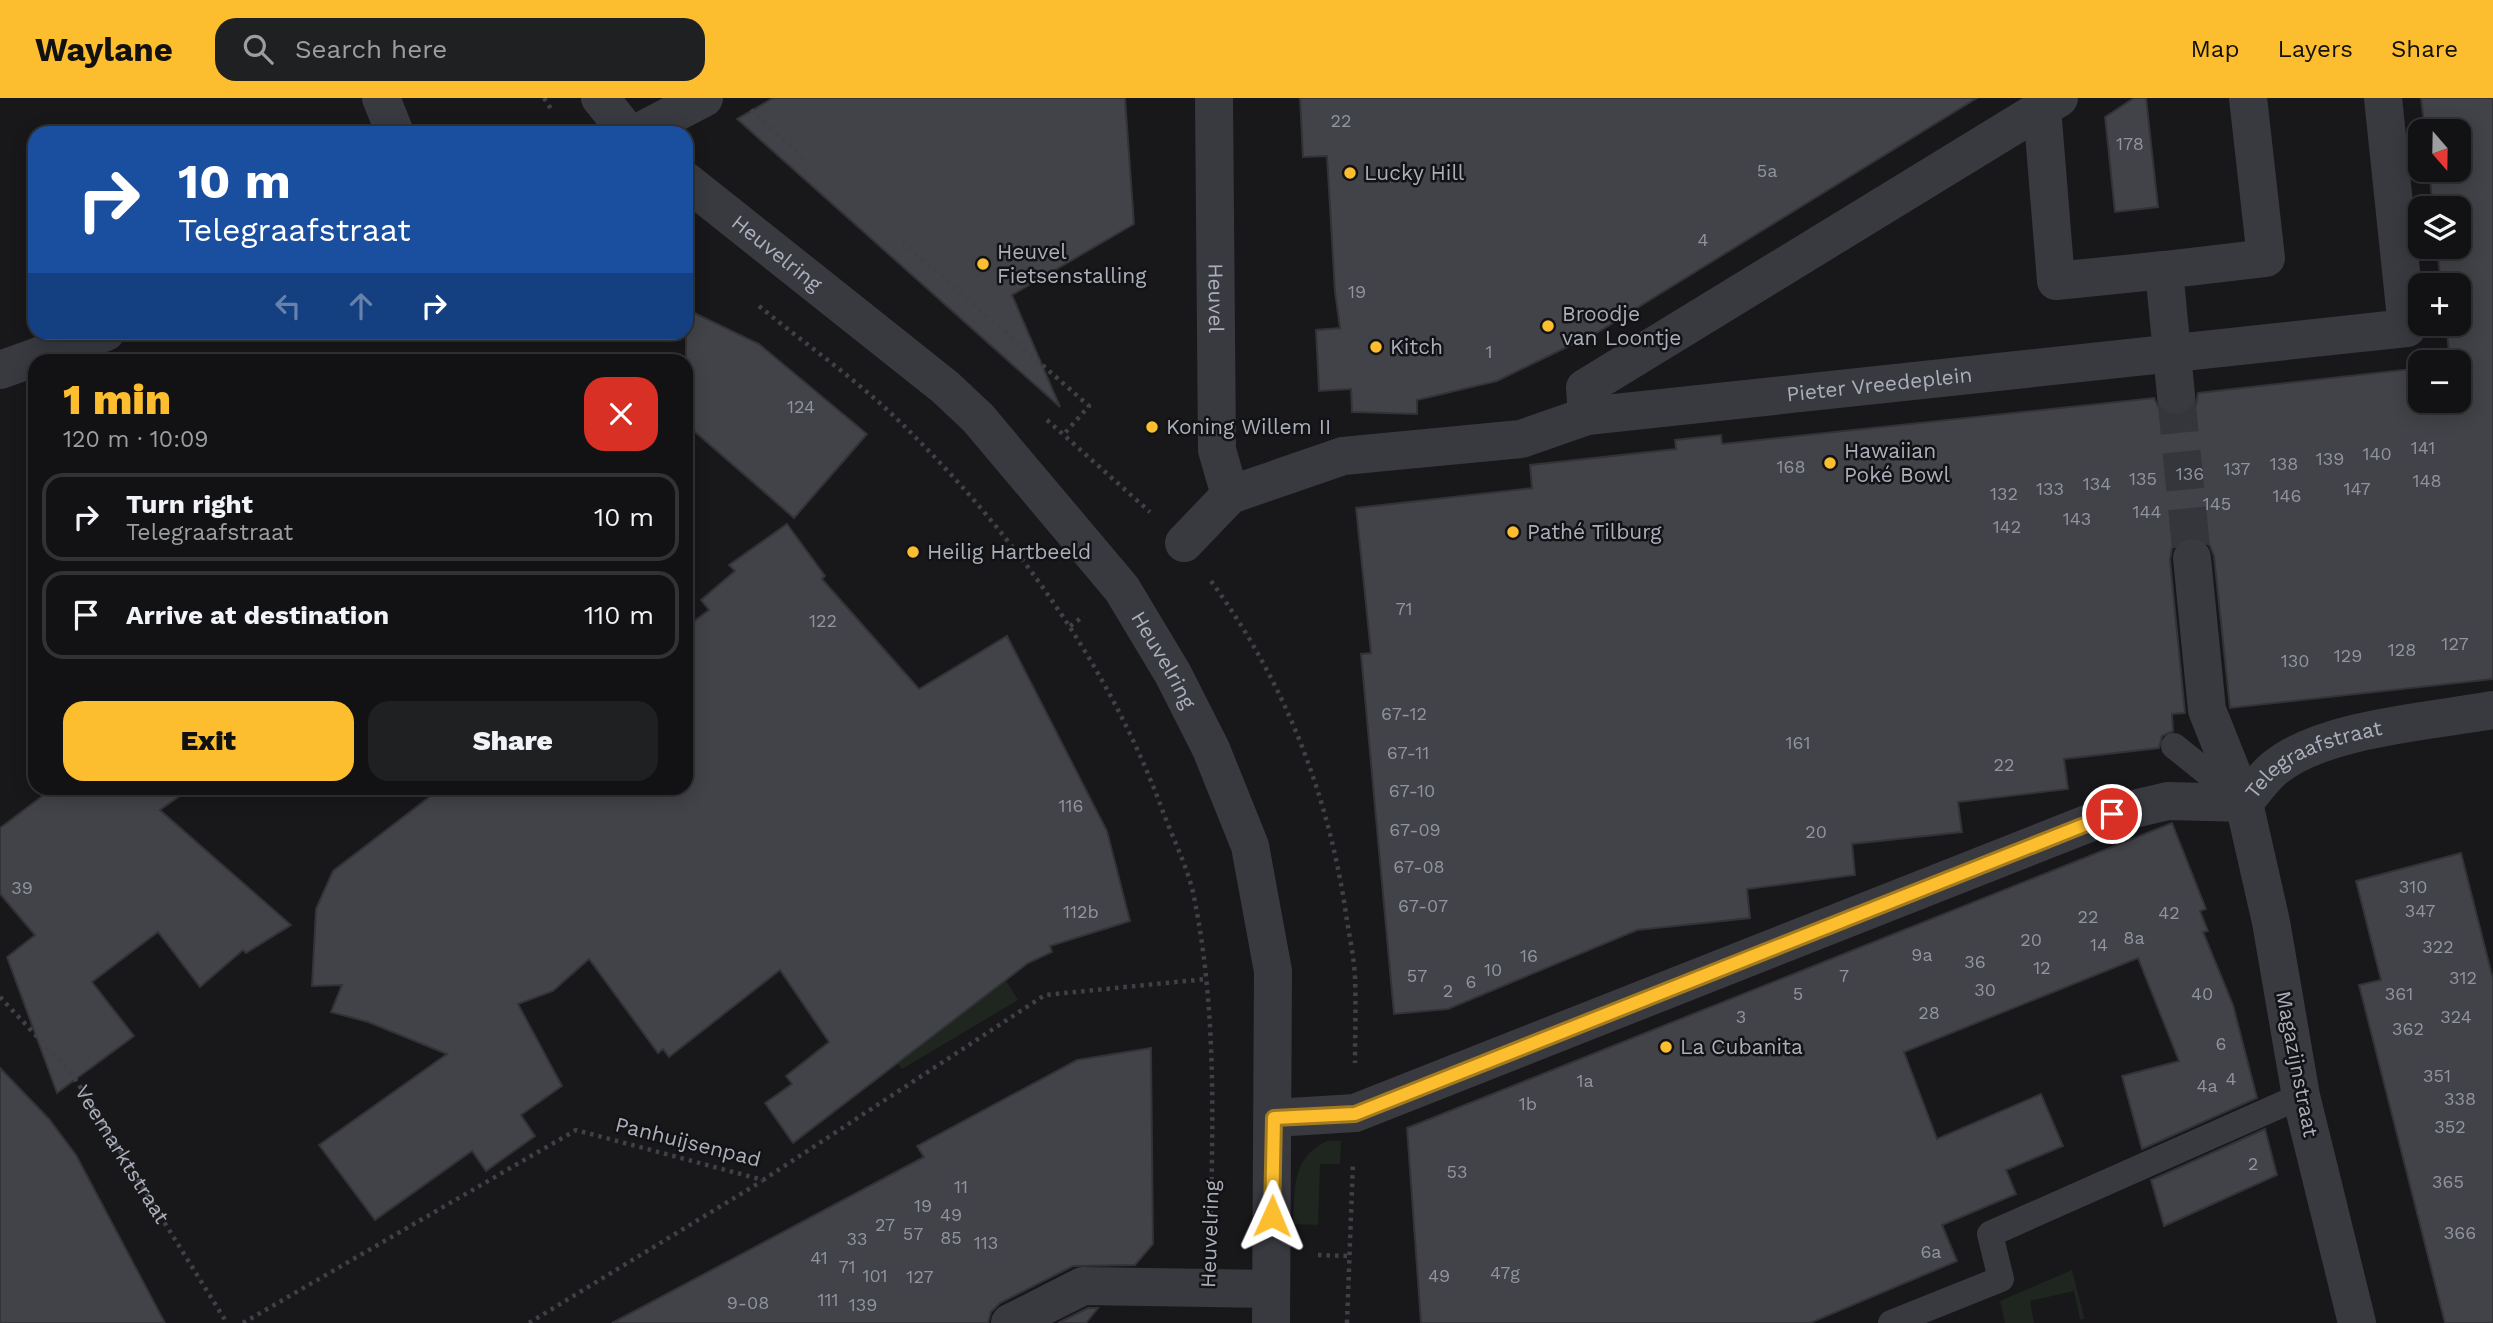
<!DOCTYPE html>
<html lang="en">
<head>
<meta charset="utf-8">
<style>
  :root { --surface:#121214; --page:#1f2022; --text:#f1f3f6; --muted:#9c9ea0; --line:#313234; --accent:#fcbe2f }
  body { margin:0; font-family:"Work Sans",sans-serif; background:var(--page); color:var(--text); height:100vh; display:flex; flex-direction:column; font-size:26px; white-space:nowrap }
  * { box-sizing:border-box; margin:0 }
  p { font-size:23px; color:var(--muted) }
  .icon { flex:none; width:38px; height:38px; fill:none; stroke:currentColor; stroke-width:2; stroke-linecap:round; stroke-linejoin:round }
  .map { position:relative; flex:1; overflow:hidden }
  .sheet { position:absolute; left:28px; top:256px; width:665px; height:441px; display:flex; flex-direction:column; background:var(--surface); border-radius:21px; box-shadow:0 4px 18px #0003,0 0 0 2px var(--line) }
  .sheet>* { flex:none }
  .guide { position:absolute; left:28px; top:28px; width:665px; height:214px; border-radius:21px; box-shadow:0 4px 18px #0003,0 0 0 2px var(--line); background:#1a4fa0; color:#fff; overflow:hidden }
  .needle { width:46px; rotate:160deg }
  .fabs { position:absolute; left:2408px; top:21px; display:grid; gap:14px }
  .fabs a { display:grid; place-items:center; width:63px; height:63px; border-radius:14px; background:var(--surface); box-shadow:0 4px 18px #0003,0 0 0 2px var(--line); font-size:35px }
  .pin { position:absolute; display:grid; place-items:center; width:60px; height:60px; color:#fff; margin:-30px; border:4px solid #fff; border-radius:50%; box-shadow:0 2px 7px #0007 }
  .me { position:absolute; width:77px; margin:-38px; rotate:1deg; stroke-linejoin:round; filter:drop-shadow(0 0 5px #0008) }
  .turn { display:flex; align-items:center; gap:24px; height:147px; padding:0 35px; font-size:32px }
  .turn .icon { width:91px; height:91px; stroke-width:2.5 }
  .turn b { display:block; font-size:49px; line-height:60px }
  .lanes { display:flex; align-items:center; height:66px; padding:0 35px; background:#0003; justify-content:center; gap:35px; direction:ltr }
  .lanes .off { opacity:.35 }
  .round { display:grid; place-items:center; flex:none; width:74px; height:74px; border-radius:21px; background:var(--page) }
  .headline { display:flex; align-items:center; justify-content:space-between; height:119px; padding:0 35px }
  h1 { font-size:42px; font-weight:800; line-height:52px; color:var(--accent) }
  .button { display:flex; gap:14px; margin-top:auto; padding:14px 35px }
  .button a { flex:1; height:80px; border-radius:21px; background:var(--accent); color:#111; font-size:28px; font-weight:800; line-height:80px; text-align:center }
  .button a+a { background:var(--page); color:var(--text) }
  ul { padding:0; list-style:none }
  li { display:flex; align-items:center; gap:21px; height:88px; margin:0 14px 10px; padding:0 21px; border:4px solid var(--line); border-radius:21px }
  li div { flex:1 }
  li b { display:block; font-size:26px }
  li em { font-style:normal }
  header { display:flex; align-items:center; gap:42px; box-sizing:border-box; height:98px; padding:0 35px; background:var(--accent); color:#111 }
  header strong { font-size:33px }
  nav { display:flex; gap:38px; margin-inline-start:auto; font-size:24px }
  .search { width:490px; height:63px; background:var(--page); display:flex; align-items:center; gap:18px; box-sizing:border-box; padding:0 24px; border-radius:21px; color:var(--muted); font-size:26px }
  .map>svg:first-child { display:block }
</style>
</head>
<body>
<header>
<strong>Waylane</strong>
<div class="search"><svg class="icon" aria-label="search" viewBox="0 0 24 24"><circle cx="10" cy="10" r="6"/><path d="M15 15l6 6"/></svg>Search here</div>
<nav><a>Map</a><a>Layers</a><a>Share</a></nav>
</header>
<div class="map">
<svg width="2493" height="1225" viewBox="0 0 2493 1225">
  <rect width="100%" height="100%" fill="#18181b"/>
  <g fill="#1e261f">
    <path d="M1006 883 1018 902 902 971 898 966Z"/>
    <path d="M1327 1043H1341L1340 1066H1320L1318 1127 1293 1126C1295 1091 1291 1060 1327 1043Z"/>
    <path d="M2072 1172 2084 1219H2087L2080 1222 2074 1193 2030 1203 2034 1225H2005L2000 1203Z"/>
  </g>
  <g fill="#424348" stroke="#323237" stroke-width="2">
    <path d="M773 0H1125L1134 126 1012 197 1060 309 737 21Z"/>
    <path d="M1300 0H1977L1598 234 1497 283 1417 302V316L1352 314 1351 291 1319 293 1316 232 1340 230 1335 194 1327 58 1303 59Z"/>
    <path d="M2134 0H2146L2158 109 2115 114 2105 19Z"/>
    <path d="M2421 0H2493V581L2230 610 2214 458 2210 448 2202 440 2189 438 2180 442 2172 450 2170 462 2185 615 2172 616 2173 633 2162 638 2159 650 2064 661 2068 691 1958 704 1962 734 1852 746 1855 777 1747 791 1750 820 1637 832 1448 911 1394 916 1361 556 1371 555 1356 410 1532 390 1530 367 1676 351 1675 342 1721 337 1722 346 2154 300 2159 310 2166 317 2179 319 2188 315 2196 307 2198 295 2420 270V303H2459V264H2450L2446 226H2459V187H2441L2437 149H2459V110H2433L2429 72H2459V33H2425Z"/>
    <path d="M686 211 759 246 867 336 794 420 686 326Z"/>
    <path d="M787 426 825 478 822 481 919 591 1007 538 1107 733 1130 823 1050 848 1052 854 1028 865 793 1045 765 1005 792 986 786 978 829 944 780 872 669 959 663 951 658 955 589 861 553 893 518 906 562 988 521 1017 535 1038 486 1073 472 1053 375 1122 319 1047 447 956 368 924 331 914 342 887 312 888 316 811 333 773 441 690H686V529L709 512 701 502 735 473 729 467Z"/>
    <path d="M53 690H191L160 712 291 827 246 855 243 852 200 889 158 834 92 884 134 938 57 995 7 859 35 837 0 796V730Z"/>
    <path d="M2172 725 2206 811 2200 813 2208 833 2203 834 2233 907 2257 1000 2142 1051 2122 978 2179 963 2138 860 1904 954 1937 1041 2041 996 2063 1048 2006 1072 2016 1096 1942 1127 1957 1163 1810 1225H1421L1407 1030Z"/>
    <path d="M2461 755 2493 881V1225H2445L2359 887 2381 882 2356 783Z"/>
    <path d="M1151 950 1153 1146 1135 1167 1073 1168 1000 1205 991 1214 988 1225H612L924 1059 917 1048 1077 962Z"/>
    <path d="M0 970 49 1021 76 1057 165 1225H0Z"/>
    <path d="M2265 1031 2277 1077 2164 1128 2151 1082Z"/>
    <path d="M1088 1210H1098L1086 1225H1058Z"/>
  </g>
  <g fill="none" stroke-linecap="round" stroke-linejoin="round">
    <path stroke="#35363b" stroke-width="38" stroke-dasharray="38 19" stroke-linecap="butt" d="M2176 297 2192 460"/>
    <g stroke="#3f4147" stroke-width="4.5" stroke-dasharray="3.5 5" stroke-linecap="butt">
      <path d="M544 0 553 14"/>
      <path d="M751 12 808 64"/>
      <path d="M902 144 1089 308 1064 336"/>
      <path d="M759 208C805 246 856 281 899 323 1011 432 1107 563 1162 711 1172 739 1188 769 1194 799 1217 912 1213 1029 1210 1144"/>
      <path d="M1047 322 1150 414"/>
      <path d="M1211 483C1284 583 1328 694 1346 816 1349 837 1354 858 1355 879 1356 908 1355 936 1355 965"/>
      <path d="M1070 528 1084 518"/>
      <path id="s1" d="M0 899 72 976 227 1225"/>
      <path d="M1318 1157 1349 1158"/>
      <path d="M243 1225 576 1032 763 1082 1045 897 1206 881"/>
      <path d="M529 1225 762 1083"/>
      <path d="M1347 1225 1353 1064"/>
    </g>
    <g stroke="#393a40" stroke-width="26">
      <path d="M2174 648 2240 701"/>
      <path d="M1891 1225 2001 1181 1990 1136 2301 998"/>
    </g>
    <g stroke="#393a40" stroke-width="38">
      <path d="M381 0 395 35"/>
      <path id="s2" d="M1214 0 1217 352 1230 397"/>
      <path d="M2042 10 2056 183 2164 172"/>
      <path d="M637 35 704 0"/>
      <path d="M0 272 106 234"/>
      <path d="M2176 297 2164 172 2266 160 2248 0"/>
      <path id="s3" d="M1587 318 2407 230 2383 0"/>
      <path d="M1184 445 1230 397 1343 358 1521 341 1587 318 1585 290 2059 0"/>
      <path d="M2112 716 2168 703 2244 705 2207 612 2192 460"/>
    </g>
    <g stroke="#393a40" stroke-width="38">
      <path d="M1274 1020 1355 1015 2112 716"/>
      <path d="M1010 1225 1083 1188 1271 1191"/>
      <path id="s4" d="M2357 1225 2301 998 2271 824 2244 705C2254 693 2264 678 2276 669 2325 630 2432 623 2493 612"/>
    </g>
    <g stroke="#393a40" stroke-width="38">
      <path d="M600 0 628 35"/>
      <path id="s5" d="M686 83 945 289 978 320 1122 491 1173 576 1211 651 1250 748 1273 873 1271 1225"/>
    </g>
  </g>
  <g fill="none" stroke-linecap="round" stroke-linejoin="round">
    <defs>
      <path id="route" d="M1272 1118 1274 1020 1355 1016 2112 716"/>
    </defs>
    <use href="#route" stroke="#a47c1f" stroke-width="18"/>
    <use href="#route" stroke="#fcbe2f" stroke-width="12"/>
  </g>
  <g fill="#fcbe2f" stroke="#131316" stroke-width="2.5">
    <circle cx="1350" cy="75" r="7"/>
    <circle cx="983" cy="166" r="7"/>
    <circle cx="1548" cy="228" r="7"/>
    <circle cx="1376" cy="249" r="7"/>
    <circle cx="1152" cy="329" r="7"/>
    <circle cx="1830" cy="365" r="7"/>
    <circle cx="1513" cy="434" r="7"/>
    <circle cx="913" cy="454" r="7"/>
    <circle cx="1666" cy="949" r="7"/>
  </g>
  <g text-anchor="middle" stroke-width="5" stroke-linejoin="round" paint-order="stroke">
    <g font-size="18" fill="#90949e">
      <text x="1341" y="29">22</text>
      <text x="2130" y="52">178</text>
      <text x="1767" y="79">5a</text>
      <text x="1703" y="148">4</text>
      <text x="1357" y="200">19</text>
      <text x="1489" y="260">1</text>
      <text x="801" y="315">124</text>
      <text x="2423" y="356">141</text>
      <text x="2377" y="362">140</text>
      <text x="2330" y="367">139</text>
      <text x="2284" y="372">138</text>
      <text x="1791" y="375">168</text>
      <text x="2237" y="377">137</text>
      <text x="2190" y="382">136</text>
      <text x="2143" y="387">135</text>
      <text x="2427" y="389">148</text>
      <text x="2097" y="392">134</text>
      <text x="2050" y="397">133</text>
      <text x="2357" y="397">147</text>
      <text x="2004" y="402">132</text>
      <text x="2287" y="404">146</text>
      <text x="2217" y="412">145</text>
      <text x="2147" y="420">144</text>
      <text x="2077" y="427">143</text>
      <text x="2007" y="435">142</text>
      <text x="1404" y="517">71</text>
      <text x="823" y="529">122</text>
      <text x="2455" y="552">127</text>
      <text x="2402" y="558">128</text>
      <text x="2348" y="564">129</text>
      <text x="2295" y="569">130</text>
      <text x="1404" y="622">67-12</text>
      <text x="1798" y="651">161</text>
      <text x="1408" y="661">67-11</text>
      <text x="2004" y="673">22</text>
      <text x="1412" y="699">67-10</text>
      <text x="1071" y="714">116</text>
      <text x="1415" y="738">67-09</text>
      <text x="1816" y="740">20</text>
      <text x="1419" y="775">67-08</text>
      <text x="2413" y="795">310</text>
      <text x="22" y="796">39</text>
      <text x="1423" y="814">67-07</text>
      <text x="2420" y="819">347</text>
      <text x="1081" y="820">112b</text>
      <text x="2169" y="821">42</text>
      <text x="2088" y="825">22</text>
      <text x="2134" y="846">8a</text>
      <text x="2031" y="848">20</text>
      <text x="2099" y="853">14</text>
      <text x="2438" y="855">322</text>
      <text x="1922" y="863">9a</text>
      <text x="1529" y="864">16</text>
      <text x="1975" y="870">36</text>
      <text x="2042" y="876">12</text>
      <text x="1493" y="878">10</text>
      <text x="1417" y="884">57</text>
      <text x="1844" y="884">7</text>
      <text x="2463" y="886">312</text>
      <text x="1471" y="890">6</text>
      <text x="1985" y="898">30</text>
      <text x="1448" y="899">2</text>
      <text x="1798" y="902">5</text>
      <text x="2202" y="902">40</text>
      <text x="2399" y="902">361</text>
      <text x="1929" y="921">28</text>
      <text x="1741" y="925">3</text>
      <text x="2456" y="925">324</text>
      <text x="2408" y="937">362</text>
      <text x="2221" y="952">6</text>
      <text x="2437" y="984">351</text>
      <text x="2231" y="987">4</text>
      <text x="1585" y="989">1a</text>
      <text x="2207" y="994">4a</text>
      <text x="2460" y="1007">338</text>
      <text x="1528" y="1012">1b</text>
      <text x="2450" y="1035">352</text>
      <text x="2253" y="1072">2</text>
      <text x="1457" y="1080">53</text>
      <text x="2448" y="1090">365</text>
      <text x="961" y="1095">11</text>
      <text x="923" y="1114">19</text>
      <text x="951" y="1123">49</text>
      <text x="885" y="1133">27</text>
      <text x="2460" y="1141">366</text>
      <text x="913" y="1142">57</text>
      <text x="951" y="1146">85</text>
      <text x="857" y="1147">33</text>
      <text x="986" y="1151">113</text>
      <text x="1931" y="1160">6a</text>
      <text x="819" y="1166">41</text>
      <text x="847" y="1175">71</text>
      <text x="1505" y="1181">47g</text>
      <text x="875" y="1184">101</text>
      <text x="1439" y="1184">49</text>
      <text x="920" y="1185">127</text>
      <text x="828" y="1208">111</text>
      <text x="748" y="1211">9-08</text>
      <text x="863" y="1213">139</text>
    </g>
    <g font-size="21" fill="#aaafbb" stroke="#131316" text-anchor="start">
      <text x="1364" y="82">Lucky Hill</text>
      <text x="997" y="161">Heuvel<tspan x="997" dy="24">Fietsenstalling</tspan></text>
      <text x="1562" y="223">Broodje<tspan x="1562" dy="24">van Loontje</tspan></text>
      <text x="1390" y="256">Kitch</text>
      <text x="1166" y="336">Koning Willem II</text>
      <text x="1844" y="360">Hawaiian<tspan x="1844" dy="24">Poké Bowl</tspan></text>
      <text x="1527" y="441">Pathé Tilburg</text>
      <text x="927" y="461">Heilig Hartbeeld</text>
      <text x="1680" y="956">La Cubanita</text>
    </g>
    <g font-size="21" fill="#aaafbb" stroke="#131316">
      <text dy="7" stroke="none"><textPath href="#s5" startOffset="116">Heuvelring</textPath></text>
      <text dy="7" stroke="none"><textPath href="#s2" startOffset="200">Heuvel</textPath></text>
      <text dy="7" stroke="none"><textPath href="#s3" startOffset="294">Pieter Vreedeplein</textPath></text>
      <text dy="7" stroke="none"><textPath href="#s5" startOffset="682">Heuvelring</textPath></text>
      <text dy="7" stroke="none"><textPath href="#s4" startOffset="618">Telegraafstraat</textPath></text>
      <text transform="translate(2297 966) rotate(79)" y="7">Magazijnstraat</text>
      <text transform="translate(688 1044) rotate(14)" y="7">Panhuijsenpad</text>
      <text dy="7" stroke="none"><textPath href="#s1" startOffset="200">Veemarktstraat</textPath></text>
      <text transform="translate(1210 1136) rotate(-88)" y="7">Heuvelring</text>
    </g>
  </g>
</svg>
<div class="fabs">
<a><svg class="needle" viewBox="-14 -14 28 28"><path d="M0-13l5 13h-10z" fill="#e53935"/><path d="M0 13l5-13h-10z" fill="#9c9ea0"/></svg></a>
<a><svg class="icon" aria-label="layers" viewBox="0 0 24 24"><path d="M12 4l9 5-9 5-9-5zM3 14l9 5 9-5"/></svg></a>
<a>+</a>
<a>−</a>
</div>
<div class="pin" style="left:2112px;top:716px;background:#d93025"><svg class="icon" aria-label="arrive" viewBox="0 0 24 24"><path d="M6 21V4h12l-3 4 3 4H6"/></svg></div>
<svg class="me" style="left:1272px;top:1118px" viewBox="-20 -20 40 40"><path d="M0-17L14 15 0 8-14 15z" fill="#fcbe2f" stroke="#fff" stroke-width="4"/></svg>
<div class="guide">
<div class="turn"><svg class="icon" aria-label="right" viewBox="0 0 24 24"><path d="M7 20v-9h11M14 6l5 5-5 5"/></svg><div><b>10 m</b>Telegraafstraat</div></div>
<div class="lanes"><svg class="icon off" aria-label="left" viewBox="0 0 24 24"><path d="M17 20v-9H6M10 6l-5 5 5 5"/></svg><svg class="icon off" aria-label="ahead" viewBox="0 0 24 24"><path d="M12 20V5M6 11l6-6 6 6"/></svg><svg class="icon" aria-label="right" viewBox="0 0 24 24"><path d="M7 20v-9h11M14 6l5 5-5 5"/></svg></div>
</div>
<section class="sheet">
<div class="headline"><div><h1>1 min</h1><p>120 m · 10:09</p></div><a class="round" style="background:#d93025;color:#fff"><svg class="icon" aria-label="close" viewBox="0 0 24 24"><path d="M6 6l12 12M18 6L6 18"/></svg></a></div>
<ul>
<li><svg class="icon" aria-label="right" viewBox="0 0 24 24"><path d="M7 20v-9h11M14 6l5 5-5 5"/></svg><div><b>Turn right</b><p>Telegraafstraat</p></div><em>10 m</em></li>
<li><svg class="icon" aria-label="arrive" viewBox="0 0 24 24"><path d="M6 21V4h12l-3 4 3 4H6"/></svg><div><b>Arrive at destination</b></div><em>110 m</em></li>
</ul>
<div class="button"><a>Exit</a><a>Share</a></div>
</section>
</div>
</body>
</html>
